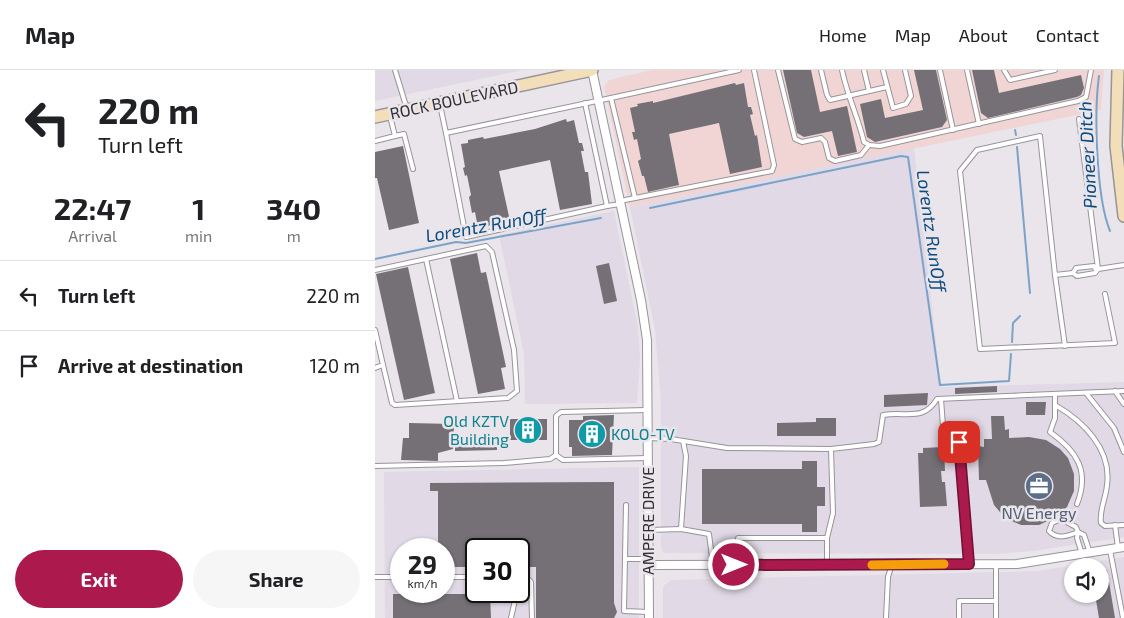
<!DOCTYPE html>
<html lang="en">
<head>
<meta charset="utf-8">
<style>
  :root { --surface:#fff; --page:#f6f6f6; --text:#202124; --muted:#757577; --line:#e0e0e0; --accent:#ac1a4d }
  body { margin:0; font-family:"Exo 2",sans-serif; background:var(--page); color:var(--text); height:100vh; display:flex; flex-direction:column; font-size:19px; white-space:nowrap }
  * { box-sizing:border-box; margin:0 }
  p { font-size:16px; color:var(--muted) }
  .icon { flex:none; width:28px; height:28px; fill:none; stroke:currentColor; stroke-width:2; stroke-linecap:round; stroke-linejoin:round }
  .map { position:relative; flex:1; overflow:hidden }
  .side { display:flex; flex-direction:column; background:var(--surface); width:375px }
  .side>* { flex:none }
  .top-card { background:#fff; color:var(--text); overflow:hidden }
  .buttons { position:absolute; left:689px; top:488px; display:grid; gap:10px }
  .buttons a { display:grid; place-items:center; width:45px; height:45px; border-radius:50%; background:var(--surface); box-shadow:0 1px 4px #0004; font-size:25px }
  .speed { position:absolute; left:15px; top:468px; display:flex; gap:10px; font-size:25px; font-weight:700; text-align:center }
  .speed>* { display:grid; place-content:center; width:65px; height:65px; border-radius:50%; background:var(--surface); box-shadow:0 1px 4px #0004; line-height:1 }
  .speed small { font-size:12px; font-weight:400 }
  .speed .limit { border:2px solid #111; border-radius:8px; background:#fff; color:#111 }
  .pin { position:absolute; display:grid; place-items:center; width:42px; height:42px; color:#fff; margin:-21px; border-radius:10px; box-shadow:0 2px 8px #0006 }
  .me { position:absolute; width:55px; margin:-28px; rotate:90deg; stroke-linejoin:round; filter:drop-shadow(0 0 4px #0008) }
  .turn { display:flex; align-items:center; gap:18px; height:105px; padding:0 15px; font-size:22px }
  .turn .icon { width:65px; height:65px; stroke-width:2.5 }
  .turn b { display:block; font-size:35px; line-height:42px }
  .eta { display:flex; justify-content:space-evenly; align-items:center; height:85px; text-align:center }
  .eta b { font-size:30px; font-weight:700; line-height:35px }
  .cta { display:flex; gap:10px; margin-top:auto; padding:10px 15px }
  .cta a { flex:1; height:58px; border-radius:30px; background:var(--accent); color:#fff; font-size:20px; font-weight:700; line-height:58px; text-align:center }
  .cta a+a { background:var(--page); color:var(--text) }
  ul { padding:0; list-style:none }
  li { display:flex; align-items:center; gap:15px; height:70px; padding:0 15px; border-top:1px solid var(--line) }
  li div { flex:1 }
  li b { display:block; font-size:19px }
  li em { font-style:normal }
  header { display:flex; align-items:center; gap:30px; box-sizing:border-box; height:70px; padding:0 25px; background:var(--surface); border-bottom:1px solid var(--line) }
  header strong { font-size:24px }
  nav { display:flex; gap:28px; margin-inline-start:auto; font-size:18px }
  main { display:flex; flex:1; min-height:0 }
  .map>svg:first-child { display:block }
</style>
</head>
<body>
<header>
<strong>Map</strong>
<nav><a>Home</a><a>Map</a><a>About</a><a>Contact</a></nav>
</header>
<main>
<section class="side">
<div class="top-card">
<div class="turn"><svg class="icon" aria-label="left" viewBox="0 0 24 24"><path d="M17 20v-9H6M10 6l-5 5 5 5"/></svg><div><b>220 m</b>Turn left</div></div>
</div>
<div class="eta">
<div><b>22:47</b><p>Arrival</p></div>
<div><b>1</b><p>min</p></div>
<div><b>340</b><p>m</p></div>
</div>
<ul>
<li><svg class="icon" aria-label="left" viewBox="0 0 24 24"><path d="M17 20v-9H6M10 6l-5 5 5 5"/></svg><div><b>Turn left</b></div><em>220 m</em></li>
<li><svg class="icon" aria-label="arrive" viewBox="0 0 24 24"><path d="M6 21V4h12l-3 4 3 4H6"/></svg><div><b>Arrive at destination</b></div><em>120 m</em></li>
</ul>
<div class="cta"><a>Exit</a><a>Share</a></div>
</section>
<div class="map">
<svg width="749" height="548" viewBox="0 0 749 548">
  <rect width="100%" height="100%" fill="#e9e5eb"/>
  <path fill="#f0d5d4" d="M277 0H729L726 40 255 137 229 17 234 10Z"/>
  <g fill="#e1d9e6" fill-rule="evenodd">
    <path d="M0 0H148L0 31Z"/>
    <path d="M539 78 566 317 749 312V467L658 481 622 484 290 483 287 481 286 475V332L280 260 255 137Z"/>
    <path d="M239 141 263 257 265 288 262 333 150 334 149 284 124 165Z"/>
    <path d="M264 397V548H10L9 402ZM26 479H69V521H26ZM101 479H144V521H101Z"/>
    <path d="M749 487V548H288V516L297 510 663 501ZM698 496H725V524H698Z"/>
  </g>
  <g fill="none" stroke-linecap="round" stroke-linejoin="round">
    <g stroke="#7ba3ca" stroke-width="2">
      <path d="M724 6C719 42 721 127 735 161"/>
      <path d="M640 60 641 65"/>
      <path d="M642 77 655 223"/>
      <path d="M275 138 526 86 533 87 565 315 634 311 636 284"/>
      <path d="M0 189 81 172 91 173 226 148"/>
      <path d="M637 272 638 253 645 246"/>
    </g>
  </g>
  <g fill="#747076">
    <path d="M408 0H436L445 42 472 36 482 82 463 86 457 61 429 67 422 63Z"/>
    <path d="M539 0H561L572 50 567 57 500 72 492 67 485 34 506 29 510 48 548 40Z"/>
    <path d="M597 0H619L624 23 706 5 709 18 706 25 702 27 613 48 606 43Z"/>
    <path d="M360 13 361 15 369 13 373 37H376L378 44 375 45 380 66 382 65 387 97 355 104 344 53 294 64 304 115 273 122 269 106H267L263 91 266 89 262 69 259 70 257 62H260L255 38 263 36 262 34 278 31V33Z"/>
    <path d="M191 49 192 52 199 50 204 73H207L209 81H206L210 102H213L217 134 185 140 175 90 124 101 135 151 103 158 100 142 97 143 94 127 96 125 92 105 90 106 88 98 90 97 86 74 93 73V70L108 67 109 69 160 59Z"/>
    <path d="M28 76 44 153 14 160 2 108H0V82Z"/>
    <path d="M102 183 106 203 111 202 131 297 126 298 130 319 103 324 75 189Z"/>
    <path d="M234 193 242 231 229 234 221 196Z"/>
    <path d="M33 197 60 323 29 330 1 204Z"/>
    <path d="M622 316V322L580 324V318Z"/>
    <path d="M553 323 552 335 509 337V325Z"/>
    <path d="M651 332H671L670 345H651Z"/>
    <path d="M239 345 237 385 197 386V377H194V350H208V346Z"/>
    <path d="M616 346H629L630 360 634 359V368L654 367 671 370 685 379 693 388 699 404V421L692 437 683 446 664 455H646L630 448 619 435 611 410H604L603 376 609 377V369H617Z"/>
    <path d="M441 348H461V366H402V353L441 352Z"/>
    <rect x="135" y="349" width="37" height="21"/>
    <path d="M34 353 79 354 78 379 63 383V391L26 390 28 368H34Z"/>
    <path d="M122 374V380L80 381V375Z"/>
    <path d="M569 377 570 401H566L567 412H570L572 436 545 437 543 383H548V378Z"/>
    <path d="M427 391H442V417H450V436H442V462H427V454H327V399H427Z"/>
    <path d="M239 412V533L242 542 239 548H161V497H144V479H101V497H69V479H63V421H55V413Z"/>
    <path d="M732 500 740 548H724L720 524H725V502Z"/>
    <path d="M18 524H115L116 548H18Z"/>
  </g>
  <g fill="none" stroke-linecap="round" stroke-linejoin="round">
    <defs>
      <g id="service">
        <path d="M20 0 32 39"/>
        <path d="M403 0 420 69 427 72 446 68 450 72 454 88 460 91 486 85 494 75"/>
        <path d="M446 0 452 25 455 30 512 17"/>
        <path d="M467 0C472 25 483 47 489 72L494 75 505 76 703 31 711 27 716 0"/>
        <path d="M489 0 494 21"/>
        <path d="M508 0 518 38 531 34 536 26 530 0"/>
        <path d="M565 0 578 60"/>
        <path d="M592 0 604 54"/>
        <path d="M629 0 635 10 680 0"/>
        <path d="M65 35 71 63 236 28"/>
        <path d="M704 49 723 199 749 195"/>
        <path d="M71 63 91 167 232 136 210 33"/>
        <path d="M20 66 29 64 38 99"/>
        <path d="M0 71 20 66 15 46"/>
        <path d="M260 128 236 28 364 0"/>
        <path d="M245 131 397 101 399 95 379 0"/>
        <path d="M232 136 245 134"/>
        <path d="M51 189 82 331"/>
        <path d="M0 200 111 176 117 182 139 280 142 321 133 328 20 335 17 333 8 295"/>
        <path d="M721 200 719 196 701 198 698 203 702 206 720 203 723 199"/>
        <path d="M698 203 680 205 665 66 602 80 585 101 605 279 740 273 730 224"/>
        <path d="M680 205 690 276"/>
        <path d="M0 260 8 295 0 298"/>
        <path d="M740 321 749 334"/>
        <path d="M711 323 739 358 749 382"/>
        <path d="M680 324V348L675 362C702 381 715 401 702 434"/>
        <path d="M566 329 568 356 582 355 594 494"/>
        <path d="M680 335C708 351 737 379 732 415 731 428 724 440 726 453L730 456 749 455"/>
        <path d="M272 340 186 342 181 346V385L188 390 273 388"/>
        <path d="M273 368 296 369 352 378 456 379 458 443 452 468"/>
        <path d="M456 379 499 374 504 372 508 345C532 341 548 352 562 329L749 321"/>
        <path d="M0 396 129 393 175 389 181 385"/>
        <path d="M251 435 249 541 274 542"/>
        <path d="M686 449 701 457 703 462C693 466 682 470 674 461L677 453Z"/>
        <path d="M740 455 743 478"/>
        <path d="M306 459 311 386 308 371"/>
        <path d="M274 460 306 459 334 464 338 495"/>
        <path d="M735 480 748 548"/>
        <path d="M707 484 702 468 703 462 709 465 715 483"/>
        <path d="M250 489H273"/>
        <path d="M359 495 363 468H452V495"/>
        <path d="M0 507H26"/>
        <path d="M69 507H101"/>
        <path d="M144 507 152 508 156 512 157 548"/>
        <path d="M136 548 142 521"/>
        <path d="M511 548 513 507 517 494"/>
        <path d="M584 548V531H621"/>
        <path d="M621 548V494"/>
      </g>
      <g id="minor">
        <path d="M217 0 266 230 272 270 274 548"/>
        <path d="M274 495 642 494 749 477"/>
      </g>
      <g id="secondary">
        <path d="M743 0 741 76 749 146"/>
        <path d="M0 47 217 0"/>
      </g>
    </defs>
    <use href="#service" stroke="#98949a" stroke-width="6"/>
    <use href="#minor" stroke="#98949a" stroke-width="10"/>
    <use href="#secondary" stroke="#98949a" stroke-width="14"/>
    <use href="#service" stroke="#fff" stroke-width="4"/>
    <use href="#minor" stroke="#fff" stroke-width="8"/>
    <use href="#secondary" stroke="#f2dfb9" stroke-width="11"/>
  </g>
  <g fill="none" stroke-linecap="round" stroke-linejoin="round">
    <defs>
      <path id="route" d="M359 495 594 494 584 372"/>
    </defs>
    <use href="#route" stroke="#701132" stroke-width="12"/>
    <use href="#route" stroke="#ac1a4d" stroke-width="9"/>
    <path stroke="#f59e0b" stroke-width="9" d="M497 495 569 494"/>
  </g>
  <defs>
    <symbol id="building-disc" viewBox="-11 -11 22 22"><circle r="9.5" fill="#0f9aa8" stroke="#e9e5eb"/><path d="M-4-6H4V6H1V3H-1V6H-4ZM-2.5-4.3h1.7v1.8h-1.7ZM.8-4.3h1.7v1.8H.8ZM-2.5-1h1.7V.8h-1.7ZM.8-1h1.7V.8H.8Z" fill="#fff"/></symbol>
    <symbol id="office-disc" viewBox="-11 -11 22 22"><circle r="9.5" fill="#5c6f8a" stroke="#e9e5eb"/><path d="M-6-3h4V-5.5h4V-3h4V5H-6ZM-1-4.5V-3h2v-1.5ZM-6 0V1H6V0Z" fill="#fff"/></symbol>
  </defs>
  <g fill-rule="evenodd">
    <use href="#building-disc" x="137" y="344" width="32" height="32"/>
    <use href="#building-disc" x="201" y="348" width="32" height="32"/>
    <use href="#office-disc" x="648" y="400" width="32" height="32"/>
  </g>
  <g text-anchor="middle" stroke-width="5" stroke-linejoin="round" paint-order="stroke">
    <g font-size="16" fill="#2f2e30" stroke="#e9e5eb">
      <text transform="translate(79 30) rotate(-12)" y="6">ROCK BOULEVARD</text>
      <text transform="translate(273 451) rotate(-90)" y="6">AMPERE DRIVE</text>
    </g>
    <g font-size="16" fill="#0d838f" stroke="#e9e5eb" text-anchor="end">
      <text x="134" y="357">Old KZTV<tspan x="134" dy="18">Building</tspan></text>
      <text x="236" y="370" text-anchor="start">KOLO-TV</text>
    </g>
    <g font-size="16" fill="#4e5e75" stroke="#e9e5eb">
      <text x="664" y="449">NV Energy</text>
    </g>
    <g font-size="18" font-style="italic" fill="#0c4b7d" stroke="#e9e5eb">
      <text transform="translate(713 85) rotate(-93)" y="6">Pioneer Ditch</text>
      <text transform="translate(111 156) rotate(-10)" y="6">Lorentz RunOff</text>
      <text transform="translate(556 161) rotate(82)" y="6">Lorentz RunOff</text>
    </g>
  </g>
</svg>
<div class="buttons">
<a><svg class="icon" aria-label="sound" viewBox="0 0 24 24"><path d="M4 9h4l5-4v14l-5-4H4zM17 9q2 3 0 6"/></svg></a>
</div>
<div class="speed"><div>29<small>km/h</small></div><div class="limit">30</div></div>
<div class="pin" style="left:584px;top:372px;background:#d93025"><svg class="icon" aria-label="arrive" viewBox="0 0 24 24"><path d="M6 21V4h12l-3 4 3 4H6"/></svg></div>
<svg class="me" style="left:359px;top:495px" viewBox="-20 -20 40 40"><circle r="17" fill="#ac1a4d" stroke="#fff" stroke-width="3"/><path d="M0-11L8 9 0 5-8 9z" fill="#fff"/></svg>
</div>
</main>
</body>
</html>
